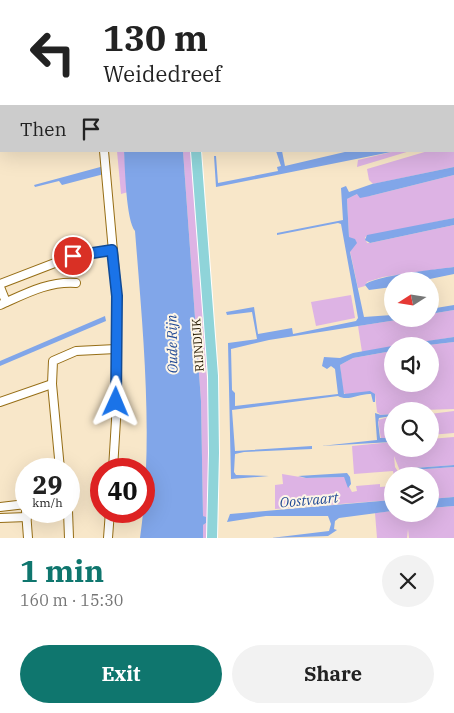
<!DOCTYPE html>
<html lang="en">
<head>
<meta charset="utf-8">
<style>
  :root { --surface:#fff; --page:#f2f2f2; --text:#222; --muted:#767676; --accent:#0f766e }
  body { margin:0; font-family:"IBM Plex Serif",serif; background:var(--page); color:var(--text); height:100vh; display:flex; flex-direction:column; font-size:19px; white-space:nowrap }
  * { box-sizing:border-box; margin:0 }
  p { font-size:16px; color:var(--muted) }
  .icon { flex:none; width:28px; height:28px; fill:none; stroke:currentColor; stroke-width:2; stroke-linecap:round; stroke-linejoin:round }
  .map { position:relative; height:538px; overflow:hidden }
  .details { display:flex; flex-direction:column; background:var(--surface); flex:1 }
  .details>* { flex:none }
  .top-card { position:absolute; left:0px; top:0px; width:455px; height:152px; box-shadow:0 5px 20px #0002; background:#fff; color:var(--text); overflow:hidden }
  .needle { width:32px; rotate:258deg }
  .fabs { position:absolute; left:384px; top:272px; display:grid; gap:10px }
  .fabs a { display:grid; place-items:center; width:55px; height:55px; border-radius:50%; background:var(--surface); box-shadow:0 5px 20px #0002; font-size:25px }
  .speed { position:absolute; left:15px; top:458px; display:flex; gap:10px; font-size:25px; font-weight:700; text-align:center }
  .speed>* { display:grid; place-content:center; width:65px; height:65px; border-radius:50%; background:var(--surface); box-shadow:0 5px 20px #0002; line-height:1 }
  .speed small { font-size:12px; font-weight:400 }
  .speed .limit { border:8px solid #d22; background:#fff; color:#111 }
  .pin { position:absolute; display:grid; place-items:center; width:42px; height:42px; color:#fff; margin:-21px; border:2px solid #fff; border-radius:50%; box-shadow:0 1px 5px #0007 }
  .me { position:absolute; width:55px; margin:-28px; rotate:1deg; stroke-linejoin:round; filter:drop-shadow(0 0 4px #0008) }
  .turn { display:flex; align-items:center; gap:18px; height:105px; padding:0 20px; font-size:22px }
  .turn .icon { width:65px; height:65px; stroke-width:2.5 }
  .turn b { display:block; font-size:35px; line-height:42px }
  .then { display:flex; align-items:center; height:48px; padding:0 20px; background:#0003; gap:10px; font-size:19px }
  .round { display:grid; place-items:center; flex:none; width:52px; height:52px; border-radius:26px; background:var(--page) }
  .headline { display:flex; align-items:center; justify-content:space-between; height:85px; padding:0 20px }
  h1 { font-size:30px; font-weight:700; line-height:38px; color:var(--accent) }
  .action { display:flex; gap:10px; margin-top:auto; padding:10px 20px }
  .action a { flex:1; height:58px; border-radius:30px; background:var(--accent); color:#fff; font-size:20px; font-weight:700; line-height:58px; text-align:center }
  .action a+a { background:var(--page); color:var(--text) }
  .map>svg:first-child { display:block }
</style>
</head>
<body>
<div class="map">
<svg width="454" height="538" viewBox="0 0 454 538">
  <rect width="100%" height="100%" fill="#f8e7c9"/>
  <g fill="#ddb3e4">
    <path d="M454 145V167L373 184 369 180 367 169 428 151H454Z"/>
    <path d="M117 151H124L128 192 121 194Z"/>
    <path d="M183 151H194L211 450 210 538H203V525L206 523V518L203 516 201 401Z"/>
    <path d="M396 151H410L357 167 358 160Z"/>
    <path d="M454 175V218L365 237 367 243H370L454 225V267L383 277 367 282 365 286 358 288 350 251 352 249 349 237 347 199 357 194 370 196Z"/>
    <path d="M351 295 355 318 316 326 311 302Z"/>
    <path d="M454 310V337L362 352 358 326 403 319H430V314Z"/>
    <path d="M454 342V409L392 411V414L381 415 377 412 375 394H345L343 392 340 365 353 358 392 351V384H430V346H420Z"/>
    <path d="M454 411V433L430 435V414Z"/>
    <path d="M392 416V438L381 439 378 420Z"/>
    <path d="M454 437V465L413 468 414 470 454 467V497L430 499V476H402L394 456 395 467 401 476H394L393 471 354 474 352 446 392 442V449H430V439Z"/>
    <path d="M282 474 306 478 344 477 352 492 357 491 356 486 380 484V487L392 486V500L275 509V485L283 484Z"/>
    <path d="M454 506V538H409L408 529 407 538H377L375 513 392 511V514H430V508Z"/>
  </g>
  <g fill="#81a6e9">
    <path d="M124 151H183L201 401 203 516 206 517V523L203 525V538H140C154 440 143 332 135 231 126 220 125 168 124 151Z"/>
    <path d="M276 151H282L285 166 349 151H396L216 187 214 156H216L218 183 278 171 277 167 281 166Z"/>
    <path d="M104 166V174L62 185 59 181 35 187 34 185Z"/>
    <path d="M454 167V175L370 196 360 198 357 194 347 199 349 237 355 239 357 243 350 252 364 317 392 315V319H403L269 340 231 349 232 390 235 393V406L338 394 335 369 331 366 327 369 322 366 324 357 340 358 353 353 392 346V351L353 358 340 365 344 394 370 391 375 394V402H373L371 394C360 393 348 402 338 396L232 410 235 451 312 446V449L244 452 235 454 234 472 236 475 269 476 231 479 228 343 257 339 252 312 227 315 226 312 254 307 258 334 292 328 293 334 356 321 358 318 341 224 338 223 277 235V233L343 220 341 188 346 186 349 192 372 184Z"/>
    <path d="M454 218V225L370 243 365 240 367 235Z"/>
    <path d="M454 267V274L420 281H392V287L369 290 365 285C372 276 438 269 454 267Z"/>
    <path d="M454 305V310L430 314V309Z"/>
    <path d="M105 316 106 321 0 366V361Z"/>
    <path d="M454 337V342L420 346H393Z"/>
    <path d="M375 413 381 415 392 414V416L379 418 378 422 380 438H392V442L321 446 377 440Z"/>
    <path d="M454 465V467L412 470 414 468Z"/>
    <path d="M347 473 350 477 351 484 348 488 344 477 306 478 298 476Z"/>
    <path d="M454 497V506L430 508V499Z"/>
    <path d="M392 500V511L339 518 335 521 334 529 337 530 328 536 271 538 329 531 331 524 328 516H266L227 522 230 514Z"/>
  </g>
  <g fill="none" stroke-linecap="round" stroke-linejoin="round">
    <defs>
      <g id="minor">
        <path d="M57 0 58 1"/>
        <path d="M104 151 117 296 116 420 113 469"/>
        <path d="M0 284 73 256 113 250"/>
        <path d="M0 287 6 302"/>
        <path d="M0 305C25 294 48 281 76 283"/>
        <path d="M0 402 52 384"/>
        <path d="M60 469 52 384 53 361 76 351 116 349"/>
        <path d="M0 507 26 504"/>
        <path d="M26 511 28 538"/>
        <path d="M68 511 69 538"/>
        <path d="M0 518 27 517"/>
        <path d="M108 538 110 511"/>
      </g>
      <g id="major">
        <path d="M164 0 165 1"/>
        <path d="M196 151 213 376 214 453 212 538"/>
      </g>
    </defs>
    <use href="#minor" stroke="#966e16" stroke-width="10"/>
    <use href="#major" stroke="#fff" stroke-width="12"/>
    <use href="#minor" stroke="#fff" stroke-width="8"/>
    <use href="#major" stroke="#8fd4d9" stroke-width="10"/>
  </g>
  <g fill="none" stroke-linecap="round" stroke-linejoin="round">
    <defs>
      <path id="route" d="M73 256 112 250 117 296 116 402"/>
    </defs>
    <use href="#route" stroke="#114b97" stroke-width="12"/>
    <use href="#route" stroke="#1a73e8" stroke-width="9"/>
  </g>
  <g text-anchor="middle" stroke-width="4" stroke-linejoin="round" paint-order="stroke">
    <g font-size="12" fill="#251901" stroke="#fef6e7">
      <text transform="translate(198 345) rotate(-94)" y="4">RIJNDIJK</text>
    </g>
    <g font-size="14" font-style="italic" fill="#1f4895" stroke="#fef6e7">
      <text transform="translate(172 344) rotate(-91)" y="5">Oude Rijn</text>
      <text transform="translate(309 500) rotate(-5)" y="5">Oostvaart</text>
    </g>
  </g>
</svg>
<div class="fabs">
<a><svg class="needle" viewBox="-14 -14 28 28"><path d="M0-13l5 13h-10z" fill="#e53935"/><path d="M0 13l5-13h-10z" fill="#767676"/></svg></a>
<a><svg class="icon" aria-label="sound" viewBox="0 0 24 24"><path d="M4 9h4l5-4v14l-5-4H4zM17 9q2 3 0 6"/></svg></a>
<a><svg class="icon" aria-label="search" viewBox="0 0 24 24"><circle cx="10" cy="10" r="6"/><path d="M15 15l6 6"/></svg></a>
<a><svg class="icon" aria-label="layers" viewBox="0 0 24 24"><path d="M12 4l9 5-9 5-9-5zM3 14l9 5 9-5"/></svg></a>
</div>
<div class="speed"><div>29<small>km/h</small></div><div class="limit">40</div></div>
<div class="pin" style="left:73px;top:256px;background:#d93025"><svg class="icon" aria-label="arrive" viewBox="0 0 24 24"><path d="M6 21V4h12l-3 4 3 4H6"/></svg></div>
<svg class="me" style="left:116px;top:402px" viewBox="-20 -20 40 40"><path d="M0-17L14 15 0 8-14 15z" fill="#1a73e8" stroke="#fff" stroke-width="4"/></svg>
<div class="top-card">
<div class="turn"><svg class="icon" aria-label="left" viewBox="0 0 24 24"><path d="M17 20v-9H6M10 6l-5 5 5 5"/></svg><div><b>130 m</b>Weidedreef</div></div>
<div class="then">Then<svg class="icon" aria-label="arrive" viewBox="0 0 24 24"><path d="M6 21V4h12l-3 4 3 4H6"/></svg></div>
</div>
</div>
<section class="details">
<div class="headline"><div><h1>1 min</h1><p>160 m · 15:30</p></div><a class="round"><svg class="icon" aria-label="close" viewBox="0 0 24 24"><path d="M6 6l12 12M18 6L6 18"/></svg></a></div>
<div class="action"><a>Exit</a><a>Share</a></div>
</section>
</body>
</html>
